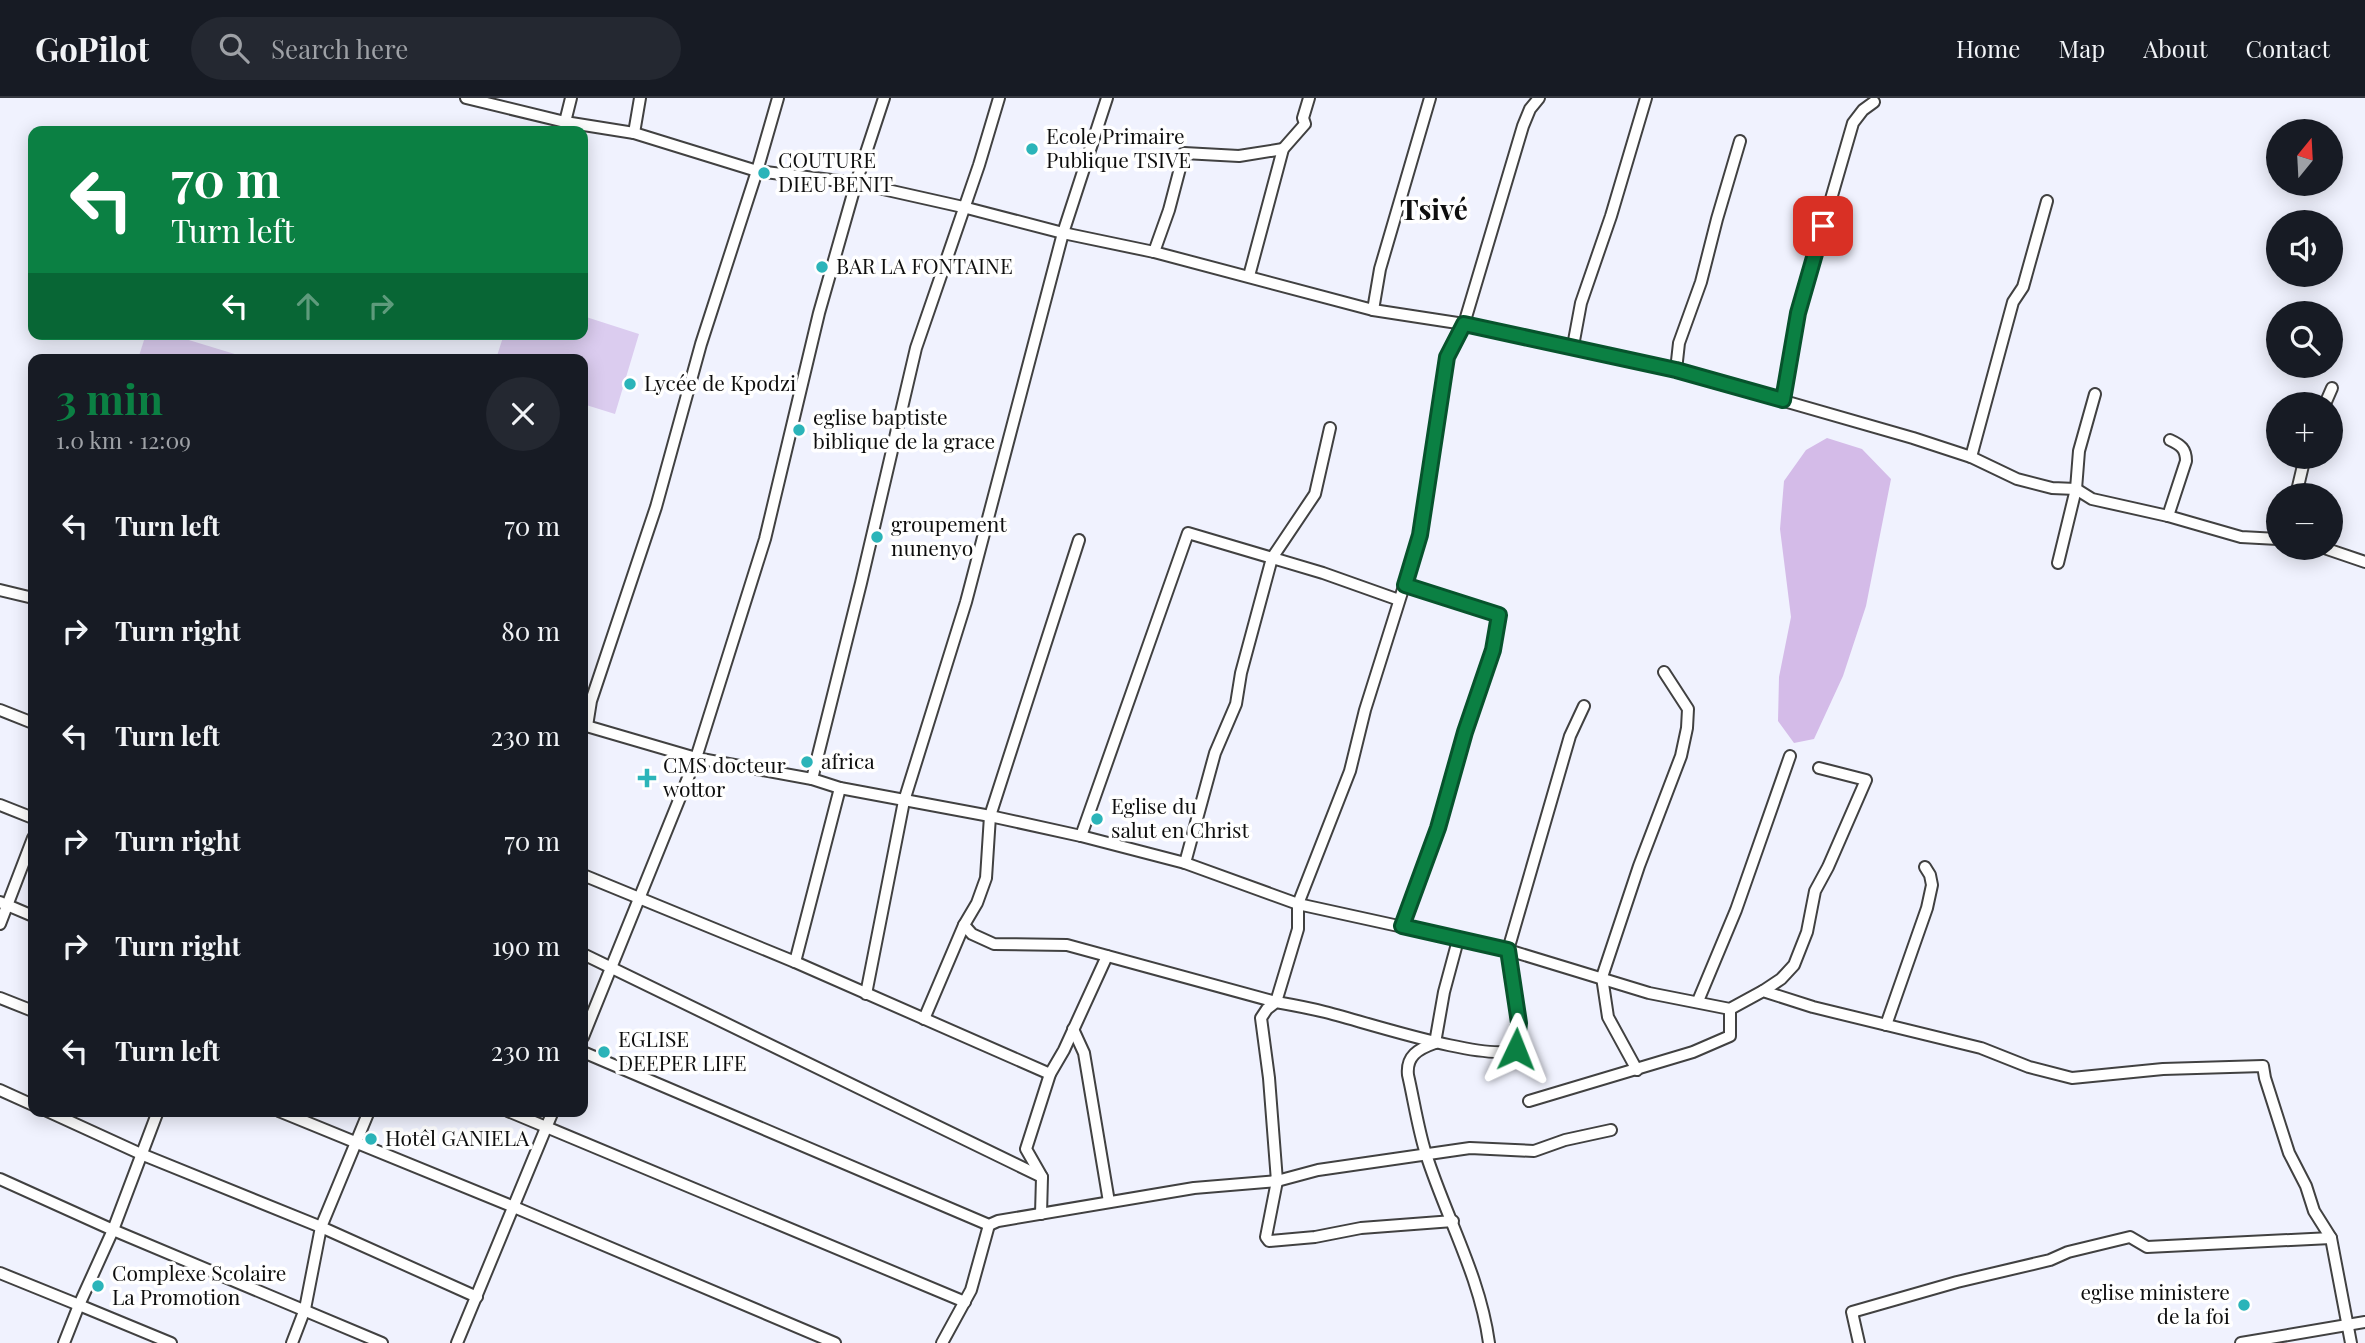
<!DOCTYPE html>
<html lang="en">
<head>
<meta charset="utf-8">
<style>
  :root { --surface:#171b24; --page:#242831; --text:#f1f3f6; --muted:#9ea1a6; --line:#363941; --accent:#0b8043 }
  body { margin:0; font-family:"Playfair Display",serif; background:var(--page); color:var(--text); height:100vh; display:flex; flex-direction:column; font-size:26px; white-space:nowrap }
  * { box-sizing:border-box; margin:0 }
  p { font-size:23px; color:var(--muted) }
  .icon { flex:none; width:38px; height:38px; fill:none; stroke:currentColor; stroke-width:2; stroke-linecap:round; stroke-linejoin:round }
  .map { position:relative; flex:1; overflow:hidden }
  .panel { position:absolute; left:28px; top:256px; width:560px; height:763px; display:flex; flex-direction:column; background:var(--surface); border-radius:14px; box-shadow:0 4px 18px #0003 }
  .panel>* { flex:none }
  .top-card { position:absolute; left:28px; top:28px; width:560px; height:214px; border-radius:14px; box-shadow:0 4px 18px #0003; background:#0b8043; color:#fff; overflow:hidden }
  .needle { width:46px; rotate:18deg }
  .buttons { position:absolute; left:2266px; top:21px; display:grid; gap:14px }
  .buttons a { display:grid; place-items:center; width:77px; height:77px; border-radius:50%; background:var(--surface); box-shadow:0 4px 18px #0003; font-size:35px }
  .pin { position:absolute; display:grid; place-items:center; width:60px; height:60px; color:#fff; margin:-30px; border-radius:14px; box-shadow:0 4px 10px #0006 }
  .me { position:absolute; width:77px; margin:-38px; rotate:2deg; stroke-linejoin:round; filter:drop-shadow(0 0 5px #0008) }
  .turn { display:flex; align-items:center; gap:24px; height:147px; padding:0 28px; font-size:32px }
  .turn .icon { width:91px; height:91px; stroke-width:2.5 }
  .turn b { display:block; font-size:49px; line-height:60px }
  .lanes { display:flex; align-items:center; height:66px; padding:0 28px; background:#0003; justify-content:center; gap:35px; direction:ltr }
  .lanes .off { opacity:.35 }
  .round { display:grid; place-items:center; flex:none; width:74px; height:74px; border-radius:37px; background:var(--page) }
  .overview { display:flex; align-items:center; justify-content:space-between; height:119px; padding:0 28px }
  h1 { font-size:42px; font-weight:700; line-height:52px; color:var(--accent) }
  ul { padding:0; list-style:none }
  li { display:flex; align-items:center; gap:21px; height:105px; padding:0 28px }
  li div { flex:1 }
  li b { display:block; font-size:26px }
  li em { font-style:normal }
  header { display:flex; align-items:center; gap:42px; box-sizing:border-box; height:98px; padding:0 35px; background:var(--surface); border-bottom:2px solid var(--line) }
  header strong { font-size:33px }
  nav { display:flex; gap:38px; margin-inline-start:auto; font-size:24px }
  .search { width:490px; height:63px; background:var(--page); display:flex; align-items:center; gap:18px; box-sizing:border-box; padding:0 24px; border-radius:38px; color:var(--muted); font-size:26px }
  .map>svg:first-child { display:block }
</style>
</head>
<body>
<header>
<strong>GoPilot</strong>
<div class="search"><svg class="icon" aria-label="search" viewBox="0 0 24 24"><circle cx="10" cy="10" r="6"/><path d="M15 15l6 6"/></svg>Search here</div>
<nav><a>Home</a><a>Map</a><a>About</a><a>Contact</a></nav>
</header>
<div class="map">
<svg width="2365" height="1245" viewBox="0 0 2365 1245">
  <rect width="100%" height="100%" fill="#f0f2fe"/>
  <path fill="#d4bbe8" d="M1827 340 1862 351 1891 381 1866 508 1843 578 1814 641 1794 645 1778 623 1779 579 1791 519 1780 431 1784 383 1806 352Z"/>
  <g fill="#dbccef">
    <path d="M583 218 639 236 615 316 583 306V261H496L504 236H583Z"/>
    <path d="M146 236H169L238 257 236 261H138Z"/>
  </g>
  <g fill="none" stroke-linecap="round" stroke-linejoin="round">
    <defs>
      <g id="minor">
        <path d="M466 0 565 24 634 35 757 73 856 85 963 109 1063 135 1154 154 1373 212 1464 226 1676 272 1913 340 1971 359 2017 381 2052 390 2076 391 2092 401 2168 418 2241 439 2278 441"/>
        <path d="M565 24 571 0"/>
        <path d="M634 35 640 0"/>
        <path d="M1154 154 1169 112 1184 55 1239 58 1283 51"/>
        <path d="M1249 178 1283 51 1305 26 1303 20 1309 0"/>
        <path d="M1373 212 1380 171 1430 0"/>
        <path d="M1573 248 1581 205 1611 118 1646 0"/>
        <path d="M1676 272 1679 245 1701 184 1717 121 1740 43"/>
        <path d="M1783 302 1798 215 1853 25 1863 12 1874 4"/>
        <path d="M2325 306 2332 290"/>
        <path d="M1971 359 2013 204 2023 189 2047 103"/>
        <path d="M2296 397 2305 359"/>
        <path d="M2168 418 2186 363C2186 351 2181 347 2170 342"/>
        <path d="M2324 450 2365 464"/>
        <path d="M2058 465 2076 391 2079 353 2095 296"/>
        <path d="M0 492 33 500"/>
        <path d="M0 612 33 625"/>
        <path d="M583 627 696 660 812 681 840 690 990 718 1081 738 1185 765 1298 806 1508 852 1649 895 1730 911 1763 893 1813 909 1981 950 2029 969 2072 980 2163 971 2263 968 2265 980 2289 1055 2306 1088 2314 1113 2331 1140 2351 1245"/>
        <path d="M587 628 591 603 656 409 701 246 757 73 778 0"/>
        <path d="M812 681 861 485 916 250 979 67 999 0"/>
        <path d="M0 707 33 720"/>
        <path d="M1081 738 1188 435 1323 475 1399 502"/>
        <path d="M1185 765 1215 655 1236 606 1241 575 1272 460 1315 396 1330 330"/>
        <path d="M583 777 795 864 1050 976"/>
        <path d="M0 804 33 818"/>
        <path d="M0 826 33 740"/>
        <path d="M964 827 972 836 994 846 1067 847 1276 904 1298 831V806L1350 673 1365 612 1420 437 1447 259 1464 226 1523 28 1530 11 1539 0"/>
        <path d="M1402 828 1438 730 1465 634 1493 552 1499 517 1404 487"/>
        <path d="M583 856 1042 1079"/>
        <path d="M795 864 840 690"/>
        <path d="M1763 893 1781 881 1794 867 1807 834 1815 793 1828 769 1866 682 1819 670"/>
        <path d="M866 896 904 703 966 504 1063 135 1107 0"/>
        <path d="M0 900 33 913"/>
        <path d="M1698 903 1736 812 1790 658"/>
        <path d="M924 921 964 827 977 805 986 780 990 718 1079 442"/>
        <path d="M1886 927 1927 810 1932 787 1930 777 1925 769"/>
        <path d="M1073 931 1084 955 1109 1104"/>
        <path d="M583 939 696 660 765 441 819 215 856 85 884 0"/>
        <path d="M1435 945C1418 951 1406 958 1408 977 1414 1003 1418 1031 1426 1056 1446 1119 1480 1178 1489 1245"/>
        <path d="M1435 945 1444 894 1458 842"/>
        <path d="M583 954 989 1127 998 1123 1194 1090 1277 1083 1318 1072 1470 1050 1534 1053 1565 1042 1611 1032"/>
        <path d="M1637 972 1608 919 1602 879 1639 768 1681 658 1687 630 1688 611 1664 574"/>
        <path d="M0 992 33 1007"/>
        <path d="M1529 1003 1693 954 1730 938V911"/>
        <path d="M47 1013 141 1056 321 1129 477 1199"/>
        <path d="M279 1013 514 1109 835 1245"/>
        <path d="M508 1013 965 1204"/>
        <path d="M0 1081 113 1132 382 1245"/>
        <path d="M1041 1116 1042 1079 1026 1051 1050 976 1064 952 1107 858"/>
        <path d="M1453 1123 1361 1130 1315 1139 1269 1143 1266 1139 1277 1083 1269 980 1261 920 1267 911 1276 904C1293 907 1309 910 1325 914 1359 922 1490 966 1516 951L1519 925 1508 852 1570 638 1584 608"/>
        <path d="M0 1175 79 1207 113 1132 158 1013"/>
        <path d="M64 1245 79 1207 171 1245"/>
        <path d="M292 1245 305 1211 321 1129 369 1013"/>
        <path d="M457 1245 553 1013"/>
        <path d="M942 1245 971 1192 989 1127"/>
        <path d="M1859 1245 1852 1214 1957 1184 2050 1162 2068 1154 2130 1139 2147 1149 2331 1140"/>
        <path d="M2241 1245 2365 1224"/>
      </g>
    </defs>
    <use href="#minor" stroke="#414141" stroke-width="14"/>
    <use href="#minor" stroke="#fff" stroke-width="10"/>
  </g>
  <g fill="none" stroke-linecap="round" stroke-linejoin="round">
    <defs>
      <path id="route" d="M1516 951 1519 925 1508 852 1402 828 1438 730 1465 634 1493 552 1499 517 1405 487 1420 437 1447 259 1464 226 1676 272 1783 302 1798 215 1823 128"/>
    </defs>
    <use href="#route" stroke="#07532c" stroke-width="18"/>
    <use href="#route" stroke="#0b8043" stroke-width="12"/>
  </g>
  <g fill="#2bb4b9" stroke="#fff" stroke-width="2.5">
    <circle cx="1032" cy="51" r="7"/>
    <circle cx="764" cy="75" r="7"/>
    <circle cx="822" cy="169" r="7"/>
    <circle cx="630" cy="286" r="7"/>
    <circle cx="799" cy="332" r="7"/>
    <circle cx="877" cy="439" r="7"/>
    <circle cx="807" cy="664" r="7"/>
    <path d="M643.5 669.5h7v7h7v7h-7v7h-7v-7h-7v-7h7z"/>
    <circle cx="1097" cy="721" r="7"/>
    <circle cx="604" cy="954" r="7"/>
    <circle cx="371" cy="1041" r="7"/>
    <circle cx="98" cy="1188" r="7"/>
    <circle cx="2244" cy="1207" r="7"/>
  </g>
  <g text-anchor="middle" stroke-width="7" stroke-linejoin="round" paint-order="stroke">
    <g font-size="21" fill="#0e0e0e" stroke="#fff" text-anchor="start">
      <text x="1046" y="46">Ecole Primaire<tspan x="1046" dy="24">Publique TSIVE</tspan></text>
      <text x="778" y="70">COUTURE<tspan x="778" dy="24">DIEU BENIT</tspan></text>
      <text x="836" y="176">BAR LA FONTAINE</text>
      <text x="644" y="293">Lycée de Kpodzi</text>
      <text x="813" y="327">eglise baptiste<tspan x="813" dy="24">biblique de la grace</tspan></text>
      <text x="891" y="434">groupement<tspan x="891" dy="24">nunenyo</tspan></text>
      <text x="821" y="671">africa</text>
      <text x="663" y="675">CMS docteur<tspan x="663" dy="24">wottor</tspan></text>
      <text x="1111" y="716">Eglise du<tspan x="1111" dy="24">salut en Christ</tspan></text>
      <text x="618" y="949">EGLISE<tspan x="618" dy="24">DEEPER LIFE</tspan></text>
      <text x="385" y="1048">Hotêl GANIELA</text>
      <text x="112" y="1183">Complexe Scolaire<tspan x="112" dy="24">La Promotion</tspan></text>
      <text x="2230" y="1202" text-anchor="end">eglise ministere<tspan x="2230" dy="24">de la foi</tspan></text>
    </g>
    <g font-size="28" font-weight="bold" fill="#0e0e0e" stroke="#fff">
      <text x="1434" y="122">Tsivé</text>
    </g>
  </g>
</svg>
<div class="buttons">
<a><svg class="needle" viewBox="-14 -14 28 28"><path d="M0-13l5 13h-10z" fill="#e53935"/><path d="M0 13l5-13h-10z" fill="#9ea1a6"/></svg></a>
<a><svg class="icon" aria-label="sound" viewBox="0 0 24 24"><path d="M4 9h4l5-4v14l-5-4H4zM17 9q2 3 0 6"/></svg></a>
<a><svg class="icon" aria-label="search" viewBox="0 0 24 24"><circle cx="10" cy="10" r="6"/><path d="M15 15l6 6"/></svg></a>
<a>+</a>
<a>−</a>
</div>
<div class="pin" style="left:1823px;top:128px;background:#d93025"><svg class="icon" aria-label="arrive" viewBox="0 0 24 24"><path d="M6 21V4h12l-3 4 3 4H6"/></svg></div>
<svg class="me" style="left:1516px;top:951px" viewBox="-20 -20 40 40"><path d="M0-17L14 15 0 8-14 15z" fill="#0b8043" stroke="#fff" stroke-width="4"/></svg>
<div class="top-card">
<div class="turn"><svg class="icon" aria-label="left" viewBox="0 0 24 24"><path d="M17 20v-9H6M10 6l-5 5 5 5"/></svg><div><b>70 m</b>Turn left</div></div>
<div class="lanes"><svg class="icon" aria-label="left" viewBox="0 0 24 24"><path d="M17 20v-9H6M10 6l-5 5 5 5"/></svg><svg class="icon off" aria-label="ahead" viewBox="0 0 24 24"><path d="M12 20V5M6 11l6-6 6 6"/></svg><svg class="icon off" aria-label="right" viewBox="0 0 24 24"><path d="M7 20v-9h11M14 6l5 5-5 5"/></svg></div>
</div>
<section class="panel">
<div class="overview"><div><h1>3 min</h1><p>1.0 km · 12:09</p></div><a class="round"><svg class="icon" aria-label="close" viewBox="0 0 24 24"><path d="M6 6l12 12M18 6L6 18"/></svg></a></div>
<ul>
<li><svg class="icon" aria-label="left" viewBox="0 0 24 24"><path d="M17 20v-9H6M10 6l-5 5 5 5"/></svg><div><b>Turn left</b></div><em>70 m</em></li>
<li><svg class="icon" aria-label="right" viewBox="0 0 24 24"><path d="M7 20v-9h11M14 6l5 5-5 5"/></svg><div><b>Turn right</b></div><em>80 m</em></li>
<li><svg class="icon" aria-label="left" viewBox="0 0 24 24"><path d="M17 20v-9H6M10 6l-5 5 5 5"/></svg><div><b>Turn left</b></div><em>230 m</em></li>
<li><svg class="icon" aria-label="right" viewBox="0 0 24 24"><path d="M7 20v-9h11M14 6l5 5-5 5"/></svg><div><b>Turn right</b></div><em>70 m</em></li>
<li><svg class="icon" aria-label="right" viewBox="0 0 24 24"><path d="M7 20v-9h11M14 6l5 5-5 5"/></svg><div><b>Turn right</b></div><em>190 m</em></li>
<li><svg class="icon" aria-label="left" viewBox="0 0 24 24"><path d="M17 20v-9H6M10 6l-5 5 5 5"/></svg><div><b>Turn left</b></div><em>230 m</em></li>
</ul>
</section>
</div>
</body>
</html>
